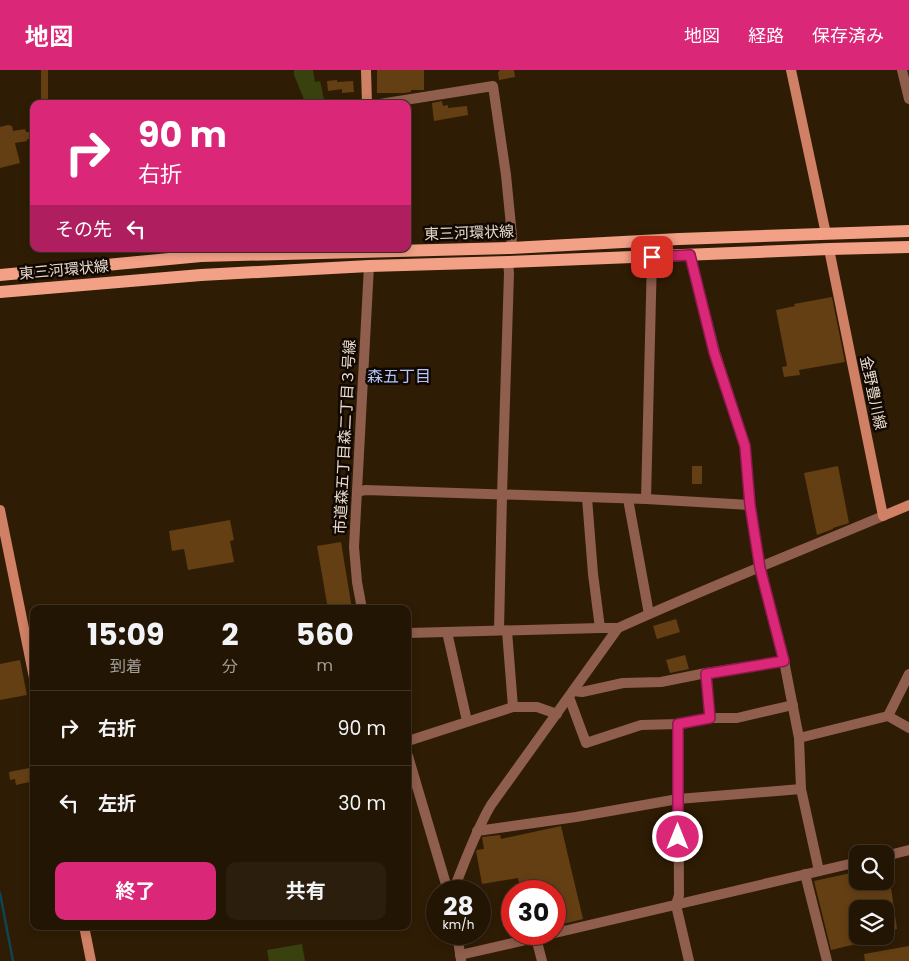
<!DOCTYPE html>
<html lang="ja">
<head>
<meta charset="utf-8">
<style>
  :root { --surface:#231503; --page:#2b1e0d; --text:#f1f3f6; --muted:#a39f9a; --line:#403425; --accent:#db2777 }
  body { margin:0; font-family:Poppins,"Noto Sans JP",sans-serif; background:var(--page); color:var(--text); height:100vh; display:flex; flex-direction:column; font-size:19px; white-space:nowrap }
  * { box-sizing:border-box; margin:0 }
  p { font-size:16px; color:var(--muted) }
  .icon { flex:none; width:28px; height:28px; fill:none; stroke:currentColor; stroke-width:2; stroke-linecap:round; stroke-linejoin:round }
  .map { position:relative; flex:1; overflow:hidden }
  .side { position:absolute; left:30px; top:535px; width:381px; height:325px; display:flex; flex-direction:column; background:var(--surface); border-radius:10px; box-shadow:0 2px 8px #0003,0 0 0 1px var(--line) }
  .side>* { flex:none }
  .guide { position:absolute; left:30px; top:30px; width:381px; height:152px; border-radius:10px; box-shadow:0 2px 8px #0003,0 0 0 1px var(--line); background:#db2777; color:#fff; overflow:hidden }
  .fabs { position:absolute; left:849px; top:775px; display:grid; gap:10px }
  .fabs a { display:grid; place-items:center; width:45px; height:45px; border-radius:10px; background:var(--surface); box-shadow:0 2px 8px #0003,0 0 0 1px var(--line); font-size:25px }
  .speed { position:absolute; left:426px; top:810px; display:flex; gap:10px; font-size:25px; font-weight:700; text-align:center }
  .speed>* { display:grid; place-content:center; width:65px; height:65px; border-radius:50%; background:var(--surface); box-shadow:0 2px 8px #0003,0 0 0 1px var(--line); line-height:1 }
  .speed small { font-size:12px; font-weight:400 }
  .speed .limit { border:8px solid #d22; background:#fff; color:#111 }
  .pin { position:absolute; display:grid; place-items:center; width:42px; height:42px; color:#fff; margin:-21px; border-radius:10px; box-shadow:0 2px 8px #0006 }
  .me { position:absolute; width:55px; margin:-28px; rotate:0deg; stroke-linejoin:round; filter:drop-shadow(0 0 4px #0008) }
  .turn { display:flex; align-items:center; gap:18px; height:105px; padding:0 25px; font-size:22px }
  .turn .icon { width:65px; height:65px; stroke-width:2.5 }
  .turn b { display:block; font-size:35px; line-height:42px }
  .then { display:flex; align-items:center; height:48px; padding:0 25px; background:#0003; gap:10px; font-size:19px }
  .eta { display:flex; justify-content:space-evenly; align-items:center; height:85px; text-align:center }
  .eta b { font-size:30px; font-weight:700; line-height:35px }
  .button { display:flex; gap:10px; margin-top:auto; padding:10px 25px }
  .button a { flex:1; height:58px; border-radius:10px; background:var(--accent); color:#fff; font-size:20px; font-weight:700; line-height:58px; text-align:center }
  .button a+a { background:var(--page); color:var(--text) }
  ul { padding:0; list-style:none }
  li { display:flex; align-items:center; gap:15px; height:75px; padding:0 25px; border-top:1px solid var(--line) }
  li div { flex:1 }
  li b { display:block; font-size:19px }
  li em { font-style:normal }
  header { display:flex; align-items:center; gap:30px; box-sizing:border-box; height:70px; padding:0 25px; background:var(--accent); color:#fff }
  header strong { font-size:24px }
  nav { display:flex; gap:28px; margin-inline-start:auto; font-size:18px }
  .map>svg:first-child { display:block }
</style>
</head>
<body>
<header>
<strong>地図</strong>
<nav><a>地図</a><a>経路</a><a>保存済み</a></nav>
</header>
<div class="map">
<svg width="909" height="891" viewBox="0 0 909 891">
  <rect width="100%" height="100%" fill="#2f1c04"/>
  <g fill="#39420f">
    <path d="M294 0H313L315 12 320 11 325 34H306L294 5Z"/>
    <path d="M302 874 305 891H269L267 880Z"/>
  </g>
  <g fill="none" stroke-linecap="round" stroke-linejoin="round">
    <path stroke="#0f4551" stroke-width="2.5" d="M0 823 13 891"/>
  </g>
  <g fill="#643f14">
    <rect x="41" y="0" width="7" height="34"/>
    <path d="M377 0H424V20H411V22L404 23H377Z"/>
    <path d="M499 0H514L515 7 499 10 498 2 500 1Z"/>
    <path d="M337 10V12L353 11 354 22 342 23V19L328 21 327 11Z"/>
    <path d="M442 31 443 36 448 35V38L467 36 468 45 434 51 432 34V33Z"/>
    <path d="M8 55 12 56 13 61 25 59 26 62H34V70L27 69V71L15 73 20 93 0 98V57Z"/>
    <path d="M832 227 845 292 799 300 800 305 784 307 782 297 787 296 776 240 795 236 794 234Z"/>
    <rect x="692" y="396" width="10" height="18"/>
    <path d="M838 396 849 453 833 458V459L817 465 804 403Z"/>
    <path d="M230 450 234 470 230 471 234 492 188 500 184 479 172 481 169 461Z"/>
    <path d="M341 472 352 539H328L317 476Z"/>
    <path d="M676 549 680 562 657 569 653 556Z"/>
    <path d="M685 585 689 599 670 603 666 590Z"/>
    <path d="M20 590 27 625 0 630V594Z"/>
    <path d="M34 697V711L16 715 15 709 10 710 9 702Z"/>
    <path d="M561 756 583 849 555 856V821H521L518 808 482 814 476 781 477 780 484 779 482 767 500 765 501 769Z"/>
    <path d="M851 803 854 814 874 811H890L897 859 885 861V839H858V866H876L877 869 831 880 814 811Z"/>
    <path d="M909 876V891H865L864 884Z"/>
  </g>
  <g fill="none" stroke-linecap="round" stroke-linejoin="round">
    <g stroke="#8f5e4d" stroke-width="10">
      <path d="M902 0 909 29"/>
      <path d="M380 34 493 16 506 105 512 166 511 178"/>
      <path d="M690 185 715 282 745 376 750 435 760 498 784 591 799 668 801 719 819 801"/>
      <path d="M358 422 365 420 646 429 750 435"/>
      <path d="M587 428 593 504 600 558"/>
      <path d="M628 429 649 544"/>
      <path d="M646 429 652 187"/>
      <path d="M362 539 357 512 354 477 369 196"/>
      <path d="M499 560 502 425 509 203 508 192"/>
      <path d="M507 561 513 637"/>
      <path d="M447 562 467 651"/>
      <path d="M408 563 600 558H618C706 518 795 483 883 446"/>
      <path d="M706 603 710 648"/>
      <path d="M573 621 582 622 623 613 661 612 706 603 784 591"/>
      <path d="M569 627 586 673 641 655 678 654 710 648H737L793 635"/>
      <path d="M888 646 909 604"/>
      <path d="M678 654 679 825 676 835 689 891"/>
      <path d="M799 668 888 646 909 658"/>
      <path d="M408 671 513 637H537L557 644"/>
      <path d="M408 686 448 821"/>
      <path d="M477 761 576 747 678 729 801 719"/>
      <path d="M885 786 909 780"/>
      <path d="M805 804 827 891"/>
      <path d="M453 821C465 792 475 762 491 735L618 558"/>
      <path d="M555 863 858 792"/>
      <path d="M457 864 461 890"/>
      <path d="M536 868 542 891"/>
      <path d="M460 885 552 864"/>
    </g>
    <g stroke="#cf8065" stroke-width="10">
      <path d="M366 0 367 34"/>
      <path d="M791 0 826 164"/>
      <path d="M829 179 883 446 909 435"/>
      <path d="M0 440 34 608"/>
      <path d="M84 856 91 891"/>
    </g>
    <g stroke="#f3a186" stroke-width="12">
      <path d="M0 205 201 186 511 178 679 169 909 161"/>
      <path d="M0 222 201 205 369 196 508 192 829 179 909 177"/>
    </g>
  </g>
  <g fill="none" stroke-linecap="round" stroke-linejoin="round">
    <defs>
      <path id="route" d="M652 187 690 185 714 282 745 376 750 435 760 498 784 591 706 604 710 648 678 654V767"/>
    </defs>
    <use href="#route" stroke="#8e194d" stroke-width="12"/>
    <use href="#route" stroke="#db2777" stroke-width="9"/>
  </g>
  <g text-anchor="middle" stroke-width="5" stroke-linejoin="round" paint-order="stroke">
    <g font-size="15" fill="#e9dbce" stroke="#110802">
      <text transform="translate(469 163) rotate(-2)" y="5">東三河環状線</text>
      <text transform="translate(64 200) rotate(-5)" y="5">東三河環状線</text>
      <text transform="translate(873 323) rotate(78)" y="5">金野豊川線</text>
      <text transform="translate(345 367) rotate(-87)" y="5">市道森五丁目森二丁目３号線</text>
    </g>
    <g font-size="16" fill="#b1c7fd" stroke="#110802">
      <text x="399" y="312">森五丁目</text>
    </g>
  </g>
</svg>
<div class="fabs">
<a><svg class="icon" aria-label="search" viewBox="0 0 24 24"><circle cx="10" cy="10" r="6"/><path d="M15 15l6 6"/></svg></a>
<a><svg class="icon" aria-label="layers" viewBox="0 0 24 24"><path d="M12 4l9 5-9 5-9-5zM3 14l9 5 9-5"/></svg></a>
</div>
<div class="speed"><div>28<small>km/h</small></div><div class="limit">30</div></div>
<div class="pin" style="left:652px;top:187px;background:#d93025"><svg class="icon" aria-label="arrive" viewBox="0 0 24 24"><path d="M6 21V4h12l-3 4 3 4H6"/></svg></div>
<svg class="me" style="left:678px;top:767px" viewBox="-20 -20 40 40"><circle r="17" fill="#db2777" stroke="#fff" stroke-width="3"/><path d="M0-11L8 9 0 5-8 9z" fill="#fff"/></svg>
<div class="guide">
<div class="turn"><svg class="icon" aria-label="right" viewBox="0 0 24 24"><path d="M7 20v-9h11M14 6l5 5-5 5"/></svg><div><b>90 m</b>右折</div></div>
<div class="then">その先<svg class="icon" aria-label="left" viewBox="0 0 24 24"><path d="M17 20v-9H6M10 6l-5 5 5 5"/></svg></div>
</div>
<section class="side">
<div class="eta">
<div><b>15:09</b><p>到着</p></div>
<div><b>2</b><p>分</p></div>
<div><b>560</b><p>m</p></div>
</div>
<ul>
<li><svg class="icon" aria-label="right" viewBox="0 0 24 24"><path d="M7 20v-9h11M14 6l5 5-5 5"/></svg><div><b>右折</b></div><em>90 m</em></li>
<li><svg class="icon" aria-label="left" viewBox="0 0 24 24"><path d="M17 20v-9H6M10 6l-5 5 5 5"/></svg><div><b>左折</b></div><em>30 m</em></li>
</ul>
<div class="button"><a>終了</a><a>共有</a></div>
</section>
</div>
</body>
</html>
